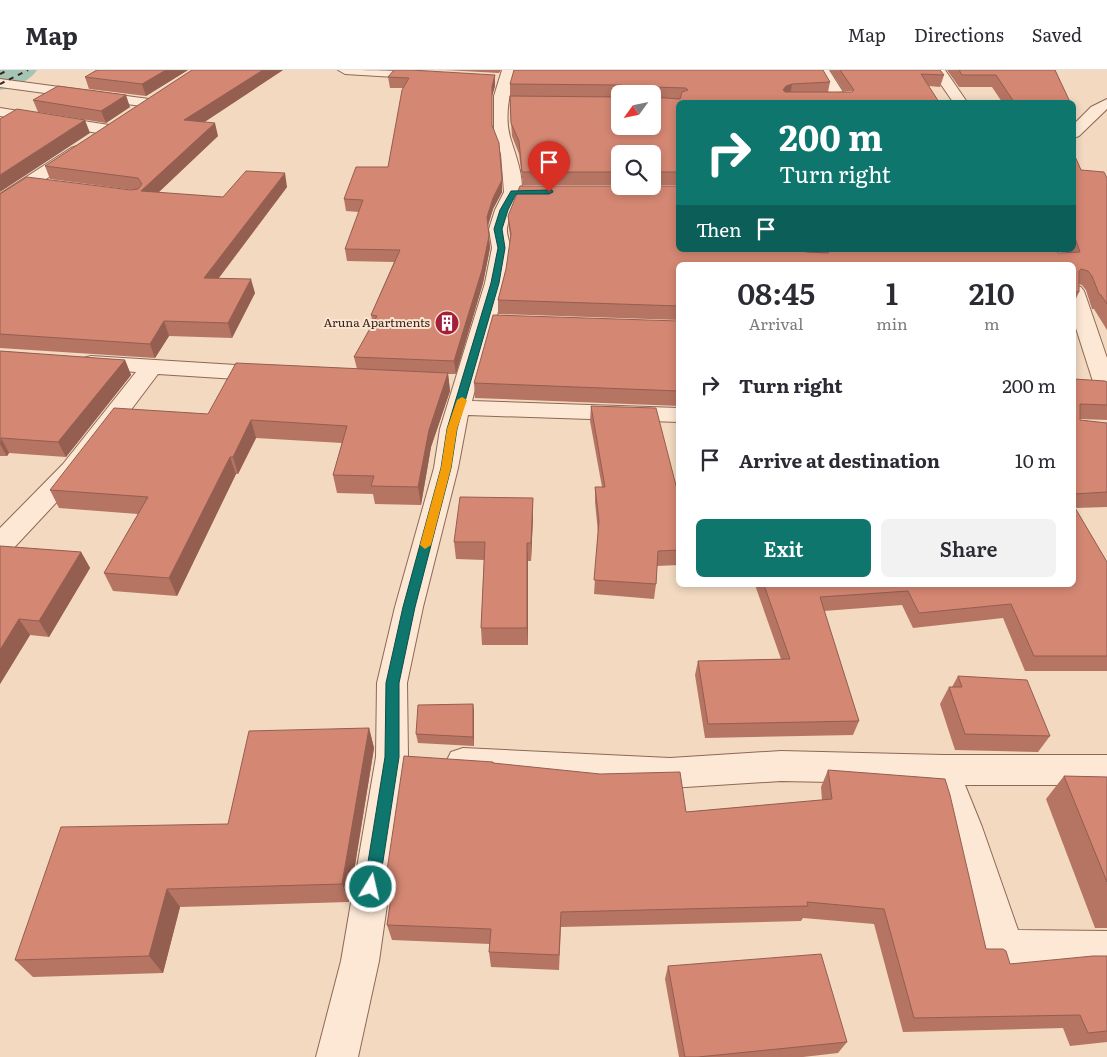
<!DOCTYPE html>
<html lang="en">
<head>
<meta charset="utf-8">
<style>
  :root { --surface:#fff; --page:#f2f2f3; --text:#2b2b33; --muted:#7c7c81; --line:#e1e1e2; --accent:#0f766e }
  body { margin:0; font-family:Literata,serif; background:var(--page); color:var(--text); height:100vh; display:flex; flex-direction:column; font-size:19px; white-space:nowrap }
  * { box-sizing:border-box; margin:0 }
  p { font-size:16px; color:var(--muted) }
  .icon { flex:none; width:28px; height:28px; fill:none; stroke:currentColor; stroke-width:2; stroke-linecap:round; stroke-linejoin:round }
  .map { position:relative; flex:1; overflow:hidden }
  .side { position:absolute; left:676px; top:192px; width:400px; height:325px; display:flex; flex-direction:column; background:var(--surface); border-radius:8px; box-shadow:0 2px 8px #0003 }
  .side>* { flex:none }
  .top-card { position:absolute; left:676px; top:30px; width:400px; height:152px; border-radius:8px; box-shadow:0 2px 8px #0003; background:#0f766e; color:#fff; overflow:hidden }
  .needle { width:32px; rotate:237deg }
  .buttons { position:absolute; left:611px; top:15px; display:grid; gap:10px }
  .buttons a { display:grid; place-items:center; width:50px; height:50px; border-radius:8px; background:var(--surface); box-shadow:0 2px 8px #0003; font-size:25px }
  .pin { position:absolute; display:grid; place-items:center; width:42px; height:42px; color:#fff; margin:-51px -21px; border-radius:50% 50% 50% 0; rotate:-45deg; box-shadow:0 0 5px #0007 }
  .pin .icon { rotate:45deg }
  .me { position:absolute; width:55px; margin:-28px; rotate:9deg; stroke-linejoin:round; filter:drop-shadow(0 0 4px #0008) }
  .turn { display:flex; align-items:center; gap:18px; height:105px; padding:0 20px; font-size:22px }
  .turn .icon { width:65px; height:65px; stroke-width:2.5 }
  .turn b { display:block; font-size:35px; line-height:42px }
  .then { display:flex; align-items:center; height:48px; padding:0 20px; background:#0003; gap:10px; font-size:19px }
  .eta { display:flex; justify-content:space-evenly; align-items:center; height:85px; text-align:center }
  .eta b { font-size:30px; font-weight:600; line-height:35px }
  .cta { display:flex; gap:10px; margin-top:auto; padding:10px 20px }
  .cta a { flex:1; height:58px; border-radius:8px; background:var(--accent); color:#fff; font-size:20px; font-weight:600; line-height:58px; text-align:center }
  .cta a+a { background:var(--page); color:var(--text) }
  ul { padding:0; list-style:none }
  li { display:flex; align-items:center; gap:15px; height:75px; padding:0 20px }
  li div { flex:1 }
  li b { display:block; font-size:19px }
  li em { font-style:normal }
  header { display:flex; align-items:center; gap:30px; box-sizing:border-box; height:70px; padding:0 25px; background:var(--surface); border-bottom:1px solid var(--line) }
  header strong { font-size:24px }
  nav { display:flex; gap:28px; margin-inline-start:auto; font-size:18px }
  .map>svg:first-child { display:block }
</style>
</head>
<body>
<header>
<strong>Map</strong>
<nav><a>Map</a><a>Directions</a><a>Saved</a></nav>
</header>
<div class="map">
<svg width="1107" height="987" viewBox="0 0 1107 987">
  <rect width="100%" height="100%" fill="#f2d9c0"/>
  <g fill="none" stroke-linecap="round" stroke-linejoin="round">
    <path fill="#a4c4b4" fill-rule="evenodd" d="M0 0H37C29 12 14 17 0 20Z"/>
    <defs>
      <g id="street">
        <path d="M338 0C353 0 429 0 435 5L428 9 345 4Z"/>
        <path d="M502 0H516C510 21 504 45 510 67 514 81 525 108 521 123 519 135 509 145 507 158 506 165 511 173 510 180 505 231 485 282 472 331L679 338V352L468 345 458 398 423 537 407 613 408 687 379 891 358 987H316L341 891 376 687 377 613 395 537 434 398 440 359 485 213 492 178 489 159 495 140 504 122 501 84 494 66V26Z"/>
        <path d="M815 0H829L848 30 847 32H835Z"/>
        <path d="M931 0H945L967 32H953Z"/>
        <path d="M0 9 149 29 154 30 156 33 154 36 149 37 0 17Z"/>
        <path d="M1107 29V39L1079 66 1074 68V54L1091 37Z"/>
        <path d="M0 38 109 55 114 57 117 60 114 63 109 65 0 46Z"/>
        <path d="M77 76 83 78 85 81 83 84 6 136 0 137V124L71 78Z"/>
        <path d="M1048 180H1066L1073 195H1053Z"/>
        <path d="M1074 215 1081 217 1084 221 1107 288V328L1099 326 1096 321 1074 252Z"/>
        <path d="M91 286 268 297 276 299 279 304 276 309 268 311 158 304 81 406 10 482 0 485V458L63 394 136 302 83 298 80 293 83 288Z"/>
        <path d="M463 678 670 688 781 681 943 685H1107V715H965L982 757 1018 860 1107 861V899L1005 898 991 893 932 714 781 711 670 718 463 706 451 702 446 692 451 682Z"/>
      </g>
    </defs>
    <use href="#street" stroke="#8e6856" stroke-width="2"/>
    <use href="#street" fill="#fce8d5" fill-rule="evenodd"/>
    <g stroke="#3c251c" stroke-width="2" stroke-dasharray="5 5" stroke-linecap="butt">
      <path d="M0 4 8 0"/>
      <path d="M0 14 28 0"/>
    </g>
  </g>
  <g fill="#b67463" fill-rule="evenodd">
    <path d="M97 0H188L146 26 89 19 85 7Z"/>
    <path d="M192 0H283L204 52 218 66 158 123 223 127 287 117 219 208 255 223 232 268 169 266 155 288 0 278V124L134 120 50 109 45 96Z"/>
    <path d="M445 0H501L499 3Z"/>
    <path d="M830 0H940L944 5 940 17 929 16 679 32V115H652V84H620V115H523L519 84 512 66 510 38V14L830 12 828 22H844ZM620 24H652V56H620Z"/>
    <path d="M947 0H1055L1070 32H1002L992 17H959Z"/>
    <path d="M495 5V16L492 26V56L502 122 493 139 488 156 490 178 483 213 456 304H448L450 321 431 377 421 435 375 434 373 424 337 423 333 405 342 373 256 368 238 404H236L177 526 113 521 104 503 138 444 59 438 50 420 208 344 357 299 354 287 373 254 371 245 394 192 347 191 345 179 359 142 346 141 344 129 388 97 403 18H390L388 7Z"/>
    <path d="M33 30 130 37 106 53 38 42Z"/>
    <path d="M1074 84 1081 100 1107 108V260L1094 239H1092L1086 220 1082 215 1079 214V222L1074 233V195H679V250L498 244V230L506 199 511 170 509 159 508 146 806 182H817L815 180H1057L1058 183H1069L1068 180H1074Z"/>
    <path d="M679 251V336L475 328 474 313Z"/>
    <path d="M0 281 125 290 131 305 66 387 9 383 7 386H0Z"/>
    <path d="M1074 309 1107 312V350L1080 349V350L1107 353V437L1075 438 1107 492V601H1025L1003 548 913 558 902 535 824 541 859 651 853 665 705 668 695 605 698 591 781 589 755 515H1074Z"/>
    <path d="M591 336 679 427V495L657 496 656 514 654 529 594 524 598 463 595 432V417H602L590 351Z"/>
    <path d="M533 428V446L531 491H528V575H482L481 558 484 490 456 489 454 472Z"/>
    <path d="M0 476 81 482 90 498 49 567 30 565 0 614Z"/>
    <path d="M958 606 1050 666 1038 682 955 680 940 634 949 617H952Z"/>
    <path d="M473 634 474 642V676L418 673 416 664Z"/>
    <path d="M369 658 374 678 349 832 180 837 163 903 33 907 15 890 228 754Z"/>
    <path d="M493 692 494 693 686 742 822 730 821 717 828 700 986 879 1010 894 1107 886V972L1070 976 1063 958 903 962 874 854 803 848 801 851 561 857 559 900 491 897 489 882 490 874 392 870 387 855 391 830H390L385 814Z"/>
    <path d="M1064 706 1107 707V858H1095L1046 729Z"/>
    <path d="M668 896 847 972 838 983 803 987H679L665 909Z"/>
  </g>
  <g fill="#945e50">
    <path d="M166 0H188L146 26 142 14Z"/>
    <path d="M263 0H283L188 63 184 50Z"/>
    <path d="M495 5V16L492 26V66V16Z"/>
    <path d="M792 14 790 26 783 20 786 16Z"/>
    <path d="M126 25 130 37 106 53 101 41Z"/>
    <path d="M85 50 90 63 0 122V105Z"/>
    <path d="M215 53 218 66 145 135 141 121Z"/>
    <path d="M285 103 287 117 208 222 204 208Z"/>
    <path d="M502 110V122L493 139 487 158V147L493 128Z"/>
    <path d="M489 166 490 178 483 213 456 304 454 291Z"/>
    <path d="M251 209 255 223 232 268 228 253Z"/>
    <path d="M164 251 169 266 155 288 150 274Z"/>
    <path d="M125 290 131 305 66 387 58 372Z"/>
    <path d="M448 303 450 321 431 377 421 435 418 417 429 360Z"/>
    <path d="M251 350 256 368 238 404 233 387Z"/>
    <path d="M1 368 9 383 7 386 0 374Z"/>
    <path d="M230 387 236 404 177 526 169 508Z"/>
    <path d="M533 428V446L531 491V473Z"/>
    <path d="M527 473 528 491V575L527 558Z"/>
    <path d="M81 482 90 498 49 567 39 551Z"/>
    <path d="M19 549 30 565 0 614V580Z"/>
    <path d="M473 634 474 642V676L473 667Z"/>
    <path d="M369 658 374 678 349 832 342 814Z"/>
    <path d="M167 819 180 837 163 903 149 886Z"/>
  </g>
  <g fill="#d48773" stroke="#945e50">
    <path d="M97 0H166L142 14 85 7Z"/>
    <path d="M192 0H263L184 50 215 53 141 121 223 127 246 101 285 103 204 208 251 209 228 253 164 251 150 274 0 264V124L27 107 131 120 138 119 142 114 138 108 45 96Z"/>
    <path d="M394 0H411L495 5 492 16V55L499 73 502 110 493 128 487 147 489 166 482 200 454 291 354 287 377 246 371 245 400 180 345 179 363 130 344 129 356 97H388L402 20 409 8 388 7Z"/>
    <path d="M514 0H823L830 12 792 14 786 16 783 20 785 22H852L854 20 840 0H940L944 5 921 4 939 32H679V102H652V84H620V102H522L519 71 511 53 510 26 620 27V56H652V27L680 29 682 22 688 20 686 18 652 17 651 24H623L622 17 621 15 510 14Z"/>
    <path d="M959 0H1055L1070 32H1014L996 5H962Z"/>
    <path d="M58 16 126 25 101 41 33 30Z"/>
    <path d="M17 39 85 50 0 105V49Z"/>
    <path d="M1074 84 1081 100 1104 102 1107 108V234L1101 225 1099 224 1092 206 1088 201 1081 199 1079 201V222H1074V195H679V236L498 230 506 199 511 164 508 146 520 116H679V180H805L806 182 828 183 830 181 829 180H1057L1058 183 1080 182 1074 165Z"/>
    <path d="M493 245 679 251V321L474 313Z"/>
    <path d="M0 281 125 290 58 372 1 368 0 369Z"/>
    <path d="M236 293 448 303 429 360 418 417 371 416 374 406 333 405 347 356 251 350 233 387H230L169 508 104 503 148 427 50 420 114 338 208 344Z"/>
    <path d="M1074 309 1105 311 1107 312V335L1080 334V350L1107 353V422L1074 424Z"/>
    <path d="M591 336 656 338 679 427V480L658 481 656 514 594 510 599 451 595 417H605Z"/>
    <path d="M460 427 533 428 531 473H527V558H481L485 472H454Z"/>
    <path d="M1074 436 1107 492V586H1034L1011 534 919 543 908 521 820 527 859 651 708 654 698 591 790 589 764 515H1074Z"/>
    <path d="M0 476 81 482 39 551 19 549 0 580Z"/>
    <path d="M958 606 1027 610 1050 666 965 664 949 617H962Z"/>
    <path d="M473 634V667L416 664 418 635Z"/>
    <path d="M369 658 342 814 167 819 149 886 15 890 61 757 228 754 249 661Z"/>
    <path d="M404 686 493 692V693L600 704 680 702 686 742 832 729 828 700 945 709 950 725 986 879H1003L1006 881 1010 894 1093 886H1107V961L1088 963 1080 945 914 948 884 839 807 832 808 836 561 842 559 885 489 882 491 859 387 855 393 814H385Z"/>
    <path d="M1064 706 1107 707V812Z"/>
    <path d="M821 884 847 972 698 987H685L668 896Z"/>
  </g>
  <path fill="#0f766e" stroke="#0a4d48" d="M552 120 553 122 549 124H516L508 140 502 159 505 178 499 213 457 359 451 398 415 537 399 613V687L379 817 377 822 371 824 366 822 364 817 385 687 386 613 403 537 441 398 447 359 491 213 498 178 494 159 500 140 511 121Z"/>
  <path fill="#f59e0b" d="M462 327 467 330 457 359 451 398 431 475 425 479 420 475 441 398 447 359 457 330Z"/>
  <defs>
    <symbol id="building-disc" viewBox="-11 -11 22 22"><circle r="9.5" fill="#a3203c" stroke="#f9e5d1"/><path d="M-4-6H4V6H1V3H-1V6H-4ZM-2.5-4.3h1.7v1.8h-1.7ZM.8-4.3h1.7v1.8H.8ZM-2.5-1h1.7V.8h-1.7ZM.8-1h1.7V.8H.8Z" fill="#fff"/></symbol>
  </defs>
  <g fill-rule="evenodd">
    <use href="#building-disc" x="433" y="239" width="28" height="28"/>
  </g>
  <g text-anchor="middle" stroke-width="4" stroke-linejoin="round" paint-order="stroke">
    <g font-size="12" fill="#3c251c" stroke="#f9e5d1" text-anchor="end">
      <text x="430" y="257">Aruna Apartments</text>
    </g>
  </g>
</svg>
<div class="buttons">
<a><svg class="needle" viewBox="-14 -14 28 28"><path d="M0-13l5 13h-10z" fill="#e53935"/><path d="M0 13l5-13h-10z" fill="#7c7c81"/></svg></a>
<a><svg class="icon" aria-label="search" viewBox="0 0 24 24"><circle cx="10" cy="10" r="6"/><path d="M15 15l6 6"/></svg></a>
</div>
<div class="pin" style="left:549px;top:122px;background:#d93025"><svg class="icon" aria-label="arrive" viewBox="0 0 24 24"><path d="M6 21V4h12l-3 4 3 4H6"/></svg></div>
<svg class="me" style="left:371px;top:817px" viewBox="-20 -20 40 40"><circle r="17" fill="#0f766e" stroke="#fff" stroke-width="3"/><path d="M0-11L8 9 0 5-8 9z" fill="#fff"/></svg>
<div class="top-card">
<div class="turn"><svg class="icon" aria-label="right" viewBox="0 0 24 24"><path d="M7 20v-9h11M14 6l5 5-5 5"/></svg><div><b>200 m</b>Turn right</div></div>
<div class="then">Then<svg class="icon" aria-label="arrive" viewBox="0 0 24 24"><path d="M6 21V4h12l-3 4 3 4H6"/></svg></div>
</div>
<section class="side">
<div class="eta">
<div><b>08:45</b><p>Arrival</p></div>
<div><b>1</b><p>min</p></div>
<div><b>210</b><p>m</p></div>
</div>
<ul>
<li><svg class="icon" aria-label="right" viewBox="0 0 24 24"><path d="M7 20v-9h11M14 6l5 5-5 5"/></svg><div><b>Turn right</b></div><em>200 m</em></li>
<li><svg class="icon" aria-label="arrive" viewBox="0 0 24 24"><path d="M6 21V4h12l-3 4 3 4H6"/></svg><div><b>Arrive at destination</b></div><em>10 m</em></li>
</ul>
<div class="cta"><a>Exit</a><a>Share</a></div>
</section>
</div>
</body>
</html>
